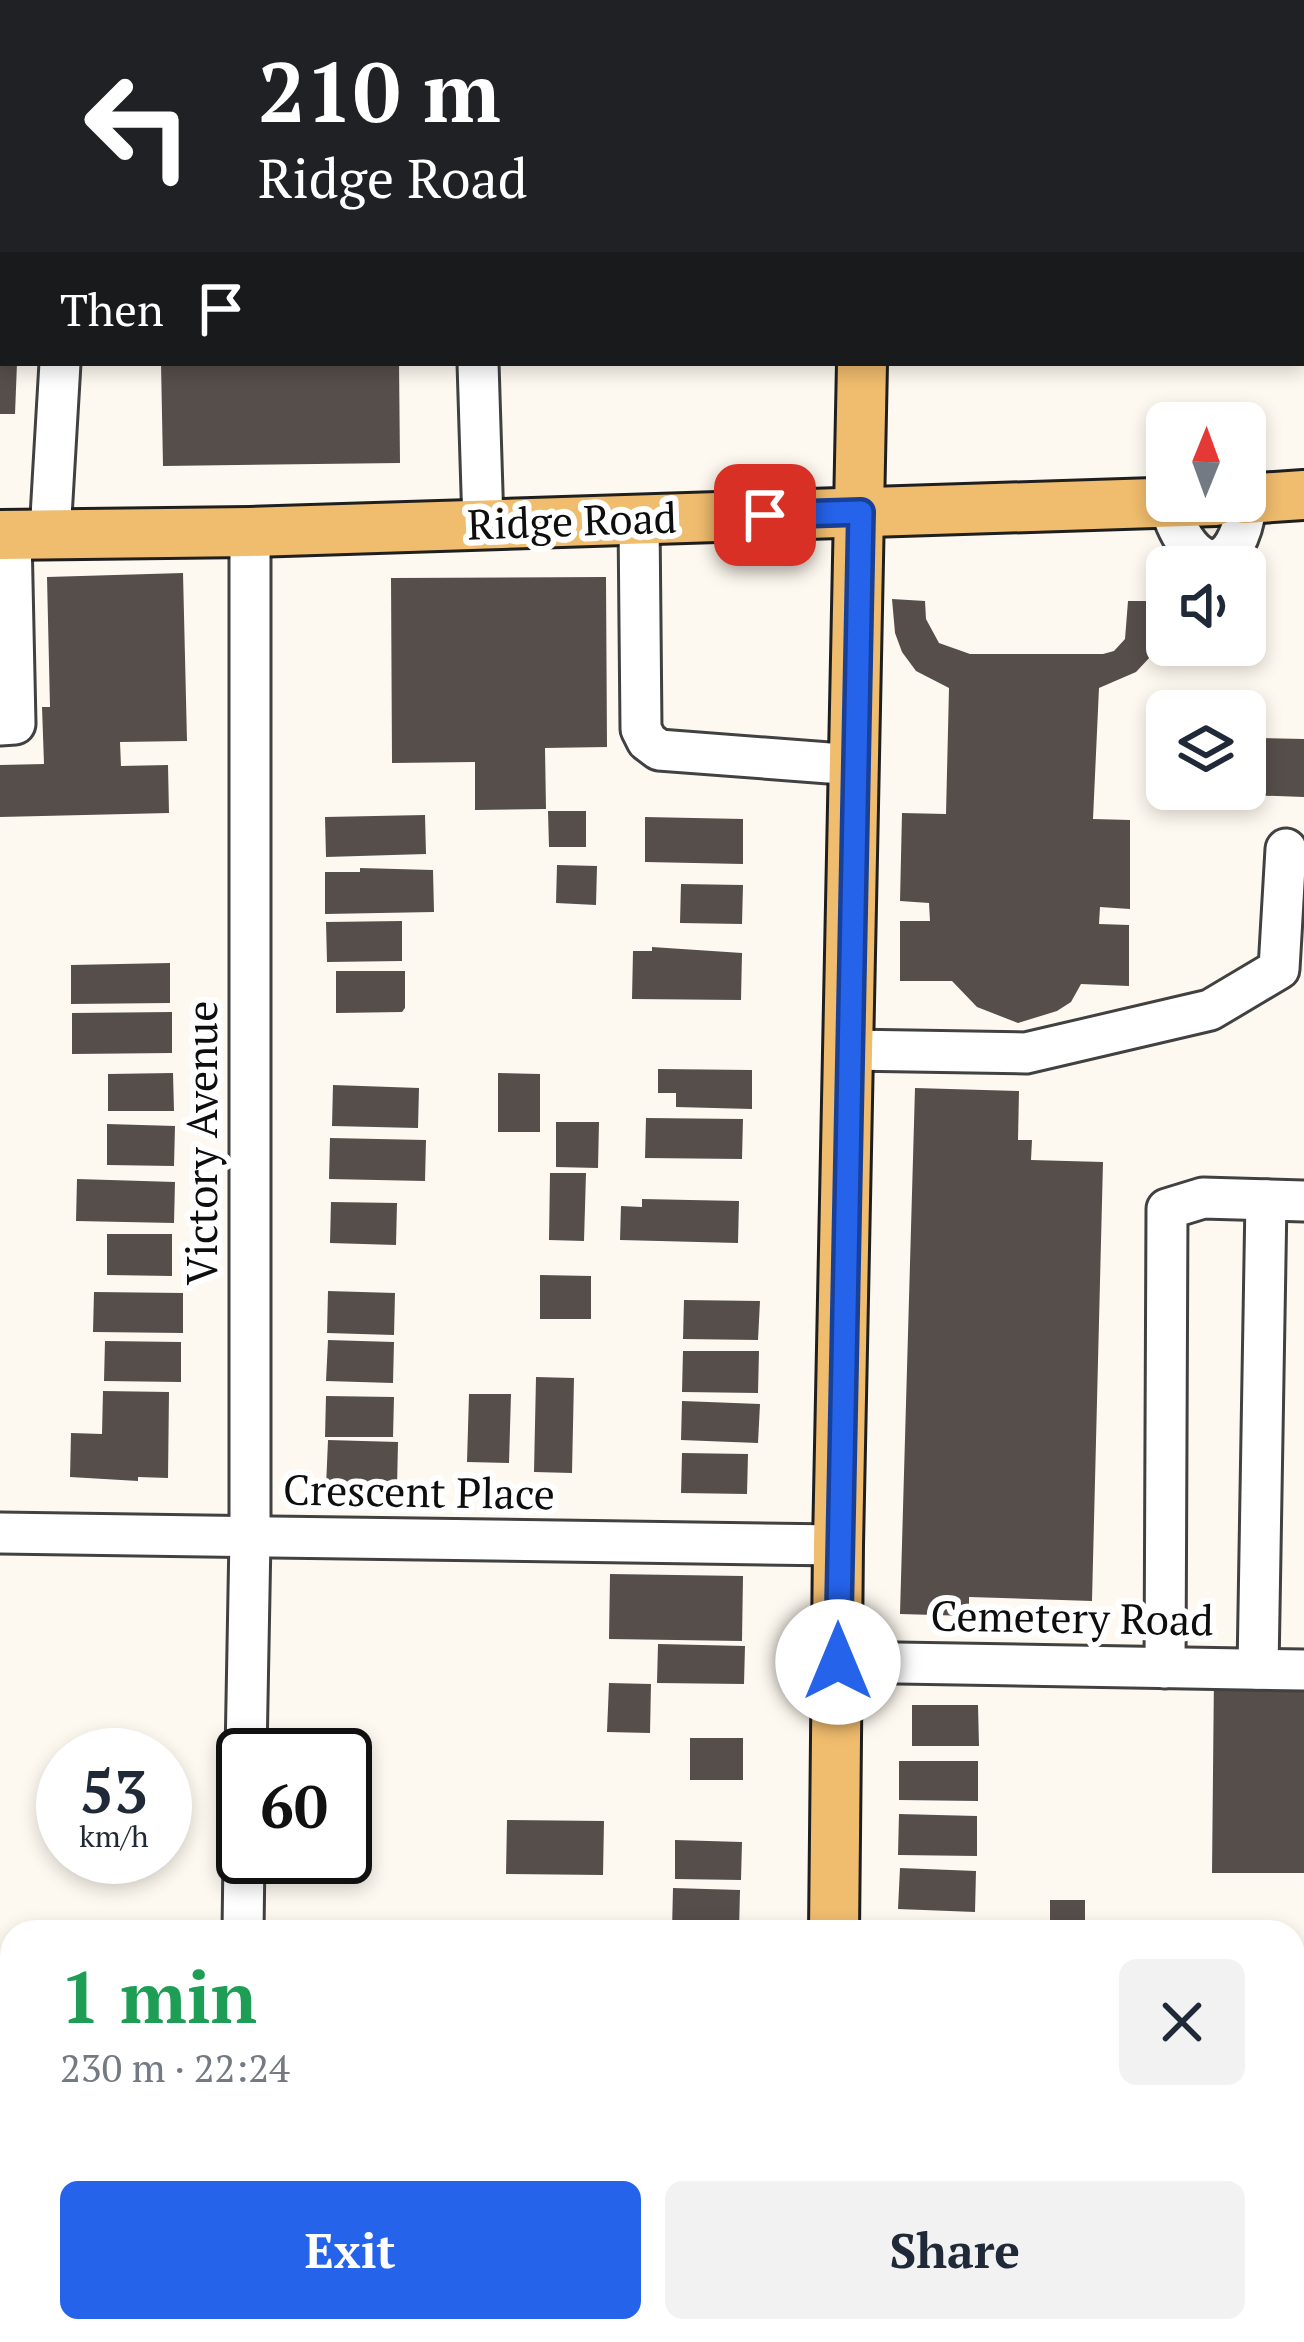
<!DOCTYPE html>
<html lang="en">
<head>
<meta charset="utf-8">
<style>
  :root { --surface:#fff; --page:#f2f2f3; --text:#1f2937; --muted:#747a83; --accent:#2563eb }
  body { margin:0; font-family:"PT Serif",serif; background:var(--page); color:var(--text); height:100vh; display:flex; flex-direction:column; font-size:45px; white-space:nowrap }
  * { box-sizing:border-box; margin:0 }
  p { font-size:39px; color:var(--muted) }
  .icon { flex:none; width:66px; height:66px; fill:none; stroke:currentColor; stroke-width:2; stroke-linecap:round; stroke-linejoin:round }
  .map { position:relative; flex:1; overflow:hidden }
  .panel { position:absolute; left:0px; top:1920px; width:1305px; height:423px; display:flex; flex-direction:column; background:var(--surface); border-radius:36px 36px 0 0; box-shadow:0 6px 18px #0003 }
  .panel>* { flex:none }
  .top-card { position:absolute; left:0px; top:0px; width:1305px; height:366px; box-shadow:0 6px 18px #0003; background:#202124; color:#fff; overflow:hidden }
  .needle { width:78px; rotate:1deg }
  .fabs { position:absolute; left:1146px; top:402px; display:grid; gap:24px }
  .fabs a { display:grid; place-items:center; width:120px; height:120px; border-radius:18px; background:var(--surface); box-shadow:0 6px 18px #0003; font-size:60px }
  .speed { position:absolute; left:36px; top:1728px; display:flex; gap:24px; font-size:60px; font-weight:700; text-align:center }
  .speed>* { display:grid; place-content:center; width:156px; height:156px; border-radius:50%; background:var(--surface); box-shadow:0 6px 18px #0003; line-height:1 }
  .speed small { font-size:30px; font-weight:400 }
  .speed .limit { border:6px solid #111; border-radius:18px; background:#fff; color:#111 }
  .pin { position:absolute; display:grid; place-items:center; width:102px; height:102px; color:#fff; margin:-51px; border-radius:24px; box-shadow:0 6px 18px #0006 }
  .me { position:absolute; width:132px; margin:-66px; rotate:0deg; stroke-linejoin:round; filter:drop-shadow(0 0 9px #0008) }
  .turn { display:flex; align-items:center; gap:42px; height:252px; padding:0 60px; font-size:54px }
  .turn .icon { width:156px; height:156px; stroke-width:2.5 }
  .turn b { display:block; font-size:84px; line-height:102px }
  .then { display:flex; align-items:center; height:114px; padding:0 60px; background:#0003; gap:24px; font-size:45px }
  .round { display:grid; place-items:center; flex:none; width:126px; height:126px; border-radius:18px; background:var(--page) }
  .head { display:flex; align-items:center; justify-content:space-between; height:204px; padding:0 60px }
  h1 { font-size:72px; font-weight:700; line-height:90px; color:#1e9e55 }
  .cta { display:flex; gap:24px; margin-top:auto; padding:24px 60px }
  .cta a { flex:1; height:138px; border-radius:18px; background:var(--accent); color:#fff; font-size:48px; font-weight:700; line-height:138px; text-align:center }
  .cta a+a { background:var(--page); color:var(--text) }
  .map>svg:first-child { display:block }
</style>
</head>
<body>
<div class="map">
<svg width="1304" height="2342" viewBox="0 0 1304 2342">
  <rect width="100%" height="100%" fill="#fef9f0"/>
  <g fill="#564e4b">
    <path d="M0 363H17L15 414H0Z"/>
    <path d="M161 363H399L400 463 163 466Z"/>
    <path d="M183 573 187 741 120 742 121 766 168 765 169 813 0 817V765L44 764 42 707H50L47 577Z"/>
    <path d="M606 577 607 747 545 748 546 809 475 810V762L392 763 391 578Z"/>
    <path d="M892 599 925 601 926 619 939 643 970 654H1103L1114 651 1125 639 1128 601H1158L1159 641 1151 656 1136 672 1099 688 1093 819 1130 820V909L1100 907 1099 924 1129 925V986L1081 984 1071 1002 1057 1011 1018 1023 977 1007 952 981H900V921H930L929 903 900 901 902 813 946 814 949 688 916 671 902 652 895 633Z"/>
    <path d="M1245 720H1255L1254 738 1304 739V797L1184 793V789H1245Z"/>
    <path d="M548 811H586V847H549Z"/>
    <path d="M425 815 426 854 326 857 325 817Z"/>
    <path d="M645 817 743 819V864L645 862Z"/>
    <path d="M557 865 597 866 596 905 556 903Z"/>
    <path d="M360 868 433 870 434 912 325 914V872H360Z"/>
    <path d="M681 884 743 885 742 924 680 923Z"/>
    <path d="M402 921V961L327 962 326 922Z"/>
    <path d="M652 947 742 953 741 1000 632 999 633 951H652Z"/>
    <path d="M170 963V1003L71 1004V965Z"/>
    <path d="M336 971H405V1008L402 1012 336 1013Z"/>
    <path d="M172 1012V1053L72 1054V1013Z"/>
    <path d="M658 1069 752 1070V1109L676 1107V1093H658Z"/>
    <path d="M173 1073 174 1111H108V1074Z"/>
    <path d="M498 1073 540 1074V1132H498Z"/>
    <path d="M333 1085 419 1088 418 1128 332 1126Z"/>
    <path d="M915 1088 1019 1091 1018 1140H1032L1031 1160 1103 1162 1092 1601 969 1597V1616L900 1614Z"/>
    <path d="M646 1118 743 1119 742 1159 645 1158Z"/>
    <path d="M556 1122H599L598 1168 556 1167Z"/>
    <path d="M107 1124 175 1126 174 1166 107 1165Z"/>
    <path d="M330 1138 426 1140 425 1181 329 1179Z"/>
    <path d="M550 1173H586L584 1241 549 1240Z"/>
    <path d="M77 1179 175 1182 174 1223 76 1221Z"/>
    <path d="M642 1199 739 1201 738 1243 620 1240 621 1206 642 1207Z"/>
    <path d="M331 1202 397 1203 396 1245 330 1243Z"/>
    <path d="M107 1234H172V1276L107 1275Z"/>
    <path d="M540 1275 591 1276V1319H540Z"/>
    <path d="M328 1291 395 1293 394 1335 327 1333Z"/>
    <path d="M94 1292 183 1293V1333L93 1332Z"/>
    <path d="M684 1300 760 1301 758 1340 683 1339Z"/>
    <path d="M328 1340 394 1342 393 1383 326 1381Z"/>
    <path d="M105 1341 181 1342V1382L104 1381Z"/>
    <path d="M683 1351H759L758 1393 682 1392Z"/>
    <path d="M536 1377 574 1378 572 1473 534 1472Z"/>
    <path d="M103 1391 169 1392 168 1478 138 1477V1481L70 1477 71 1433 102 1434Z"/>
    <path d="M469 1394H511L509 1463 467 1462Z"/>
    <path d="M326 1396 394 1397 393 1437H325Z"/>
    <path d="M682 1401 760 1404 758 1443 681 1440Z"/>
    <path d="M328 1440 398 1442 397 1488 326 1487Z"/>
    <path d="M682 1453 748 1454 747 1494 681 1493Z"/>
    <path d="M610 1574 743 1576 742 1641 609 1639Z"/>
    <path d="M658 1644 745 1646 744 1684 657 1683Z"/>
    <path d="M1214 1674 1304 1676V1873H1212Z"/>
    <path d="M609 1683 651 1684 650 1733 607 1732Z"/>
    <path d="M912 1705H978L979 1746H912Z"/>
    <rect x="690" y="1738" width="53" height="42"/>
    <path d="M899 1761H978V1801L899 1800Z"/>
    <path d="M899 1814 977 1816V1856L898 1855Z"/>
    <path d="M507 1820 604 1821 603 1875 506 1874Z"/>
    <path d="M675 1840 742 1842 741 1880 675 1879Z"/>
    <path d="M900 1868 976 1871 975 1912 898 1909Z"/>
    <path d="M673 1888 740 1890 739 1931 672 1930Z"/>
    <rect x="1050" y="1900" width="35" height="25"/>
    <path d="M1019 1925V1932H900L899 1926Z"/>
    <path d="M977 2331H1101L1100 2342H977Z"/>
  </g>
  <g fill="none" stroke-linecap="round" stroke-linejoin="round">
    <defs>
      <g id="minor">
        <path d="M1087 3V0"/>
        <path d="M1302 106 1304 105"/>
        <path d="M1302 256H1304"/>
        <path d="M478 363 483 524"/>
        <path d="M1169 504C1191 579 1239 579 1247 499"/>
        <path d="M639 519 641 729 647 741 659 750 855 765"/>
        <path d="M50 534 60 363"/>
        <path d="M0 725 15 724 11 535"/>
        <path d="M849 1050 1026 1053 1210 1010 1279 969 1286 849"/>
        <path d="M0 1533 838 1545"/>
        <path d="M838 1662 1304 1670"/>
        <path d="M1165 1668 1167 1209 1203 1198 1304 1201"/>
        <path d="M1258 1669 1266 1200"/>
        <path d="M246 1755 250 1538V532"/>
        <path d="M243 1932 244 1857"/>
        <path d="M0 2093H12"/>
        <path d="M236 2342V2331"/>
      </g>
      <g id="major">
        <path d="M866 3V0"/>
        <path d="M1245 499 1304 495"/>
        <path d="M0 535 250 532 1216 501"/>
        <path d="M834 1932 838 1545 862 363"/>
        <path d="M827 2342V2331"/>
      </g>
    </defs>
    <use href="#minor" stroke="#414141" stroke-width="45"/>
    <use href="#major" stroke="#1f1f1f" stroke-width="54"/>
    <use href="#minor" stroke="#fff" stroke-width="39"/>
    <use href="#major" stroke="#f0bc6e" stroke-width="48"/>
  </g>
  <g fill="none" stroke-linecap="round" stroke-linejoin="round">
    <defs>
      <path id="route" d="M765 515 861 512 838 1662"/>
    </defs>
    <use href="#route" stroke="#184099" stroke-width="30"/>
    <use href="#route" stroke="#2563eb" stroke-width="21"/>
  </g>
  <g text-anchor="middle" stroke-width="12" stroke-linejoin="round" paint-order="stroke">
    <g font-size="42" fill="#0e0e0e" stroke="#fff">
      <text transform="translate(572 521) rotate(-2)" y="15">Ridge Road</text>
      <text transform="translate(202 1143) rotate(-90)" y="15">Victory Avenue</text>
      <text transform="translate(419 1492) rotate(1)" y="15">Crescent Place</text>
      <text transform="translate(1072 1618) rotate(1)" y="15">Cemetery Road</text>
    </g>
  </g>
</svg>
<div class="fabs">
<a><svg class="needle" viewBox="-14 -14 28 28"><path d="M0-13l5 13h-10z" fill="#e53935"/><path d="M0 13l5-13h-10z" fill="#747a83"/></svg></a>
<a><svg class="icon" aria-label="sound" viewBox="0 0 24 24"><path d="M4 9h4l5-4v14l-5-4H4zM17 9q2 3 0 6"/></svg></a>
<a><svg class="icon" aria-label="layers" viewBox="0 0 24 24"><path d="M12 4l9 5-9 5-9-5zM3 14l9 5 9-5"/></svg></a>
</div>
<div class="speed"><div>53<small>km/h</small></div><div class="limit">60</div></div>
<div class="pin" style="left:765px;top:515px;background:#d93025"><svg class="icon" aria-label="arrive" viewBox="0 0 24 24"><path d="M6 21V4h12l-3 4 3 4H6"/></svg></div>
<svg class="me" style="left:838px;top:1662px" viewBox="-20 -20 40 40"><circle r="19" fill="#fff"/><path d="M0-13L10 11 0 6-10 11z" fill="#2563eb"/></svg>
<div class="top-card">
<div class="turn"><svg class="icon" aria-label="left" viewBox="0 0 24 24"><path d="M17 20v-9H6M10 6l-5 5 5 5"/></svg><div><b>210 m</b>Ridge Road</div></div>
<div class="then">Then<svg class="icon" aria-label="arrive" viewBox="0 0 24 24"><path d="M6 21V4h12l-3 4 3 4H6"/></svg></div>
</div>
<section class="panel">
<div class="head"><div><h1>1 min</h1><p>230 m · 22:24</p></div><a class="round"><svg class="icon" aria-label="close" viewBox="0 0 24 24"><path d="M6 6l12 12M18 6L6 18"/></svg></a></div>
<div class="cta"><a>Exit</a><a>Share</a></div>
</section>
</div>
</body>
</html>
